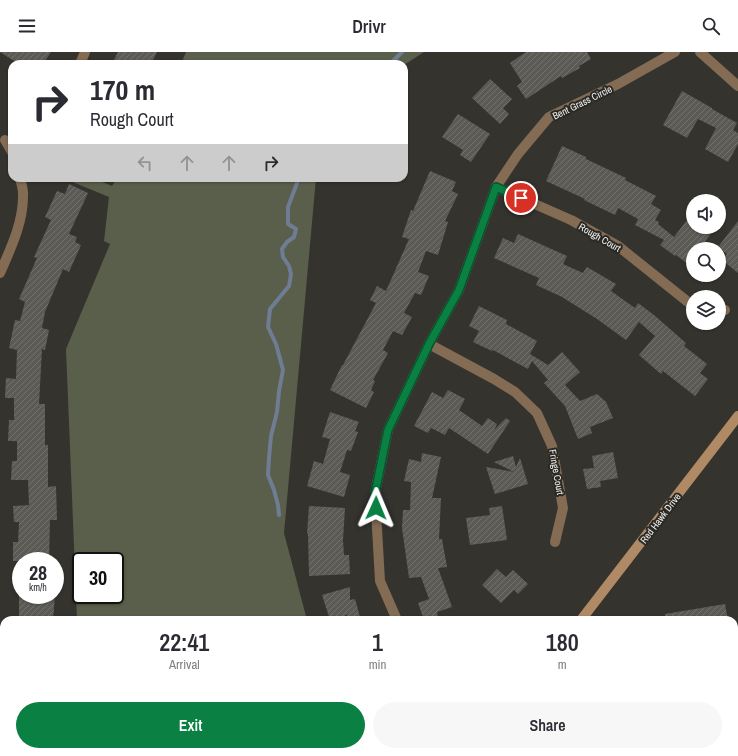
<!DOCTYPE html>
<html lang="en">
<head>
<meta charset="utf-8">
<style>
  :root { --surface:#fff; --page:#f7f7f7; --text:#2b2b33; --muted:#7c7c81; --accent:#0b8043 }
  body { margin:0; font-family:"Archivo Narrow",sans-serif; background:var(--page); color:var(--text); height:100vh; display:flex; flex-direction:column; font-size:15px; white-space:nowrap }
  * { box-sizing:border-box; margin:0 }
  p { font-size:13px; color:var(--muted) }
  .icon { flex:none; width:22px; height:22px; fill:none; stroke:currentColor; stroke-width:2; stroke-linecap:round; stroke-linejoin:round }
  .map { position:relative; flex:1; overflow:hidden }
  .side { position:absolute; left:0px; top:564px; width:738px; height:140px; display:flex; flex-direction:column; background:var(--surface); border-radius:12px 12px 0 0; box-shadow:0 1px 3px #0004 }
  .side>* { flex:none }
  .guide { position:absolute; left:8px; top:8px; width:400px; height:122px; border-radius:12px; box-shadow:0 1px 3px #0004; background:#fff; color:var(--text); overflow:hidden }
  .fabs { position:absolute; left:686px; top:142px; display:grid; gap:8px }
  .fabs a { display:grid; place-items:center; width:40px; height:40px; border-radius:50%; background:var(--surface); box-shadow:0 1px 3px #0004; font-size:20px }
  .speed { position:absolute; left:12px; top:500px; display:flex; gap:8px; font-size:20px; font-weight:700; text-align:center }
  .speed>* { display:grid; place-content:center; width:52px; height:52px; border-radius:50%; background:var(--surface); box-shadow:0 1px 3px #0004; line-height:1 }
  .speed small { font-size:10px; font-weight:400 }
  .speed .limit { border:2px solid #111; border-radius:6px; background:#fff; color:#111 }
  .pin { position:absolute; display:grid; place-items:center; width:34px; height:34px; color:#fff; margin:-17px; border:2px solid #fff; border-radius:50%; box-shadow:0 1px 4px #0007 }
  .me { position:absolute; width:44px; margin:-22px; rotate:1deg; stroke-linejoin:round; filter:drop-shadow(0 0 3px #0008) }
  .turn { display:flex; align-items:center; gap:14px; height:84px; padding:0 16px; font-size:18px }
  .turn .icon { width:52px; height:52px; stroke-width:2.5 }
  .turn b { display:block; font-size:28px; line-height:34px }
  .lanes { display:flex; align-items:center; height:38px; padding:0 16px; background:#0003; justify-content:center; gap:20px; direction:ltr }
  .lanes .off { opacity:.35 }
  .eta { display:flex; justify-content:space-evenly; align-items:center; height:68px; text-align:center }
  .eta b { font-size:24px; font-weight:600; line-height:28px }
  .button { display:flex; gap:8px; margin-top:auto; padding:8px 16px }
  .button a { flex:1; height:46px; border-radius:24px; background:var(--accent); color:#fff; font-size:16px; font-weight:600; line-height:46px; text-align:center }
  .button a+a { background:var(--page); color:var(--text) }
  header { display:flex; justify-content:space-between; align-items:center; height:52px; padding:0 16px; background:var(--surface); font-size:18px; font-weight:600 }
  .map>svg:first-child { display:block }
</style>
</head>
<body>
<header><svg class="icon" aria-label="menu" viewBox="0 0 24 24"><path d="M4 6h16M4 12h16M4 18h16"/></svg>Drivr<svg class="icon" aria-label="search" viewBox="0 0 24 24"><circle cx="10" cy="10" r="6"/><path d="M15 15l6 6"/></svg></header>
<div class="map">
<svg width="738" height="704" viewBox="0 0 738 704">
  <defs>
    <pattern id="building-hatch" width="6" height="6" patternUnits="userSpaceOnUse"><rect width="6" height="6" fill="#5c5a55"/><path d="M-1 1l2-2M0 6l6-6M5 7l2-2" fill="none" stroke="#74726e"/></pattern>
  </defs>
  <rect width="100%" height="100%" fill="#34332e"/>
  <g fill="#5a5f4b" fill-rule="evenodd">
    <path d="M186 0H424L404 13V12H181Z"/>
    <path d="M63 126H93L112 134 117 126H316L284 481 307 568H77L66 297 110 192 104 189 109 145ZM81 509H115V543H81Z"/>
    <path d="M29 700H302V704H25Z"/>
  </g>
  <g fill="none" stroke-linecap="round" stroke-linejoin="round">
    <g stroke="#6e7c94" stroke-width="4">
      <path d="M390 12 402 0"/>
      <path d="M279 463 278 453 274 438 268 423 269 406 271 384 277 360 279 339 283 318 276 292 268 275 270 257 289 234 291 222 289 214 283 205 282 197 287 190 294 185 296 177 288 172V155L299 126"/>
    </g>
  </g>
  <g fill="url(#building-hatch)">
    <path d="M0 0H51L43 12H19Z"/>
    <path d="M118 0H157L151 12H112Z"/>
    <path d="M526 0H587L591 7 579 14 580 16 562 26 561 24 526 47 517 34 522 30 510 11Z"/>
    <path d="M490 27 512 47 503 56 509 62 500 72 472 46Z"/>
    <path d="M682 39 712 56V57L737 71 733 78 738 81V92L728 110 705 97 716 76 698 67 687 86 663 73Z"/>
    <path d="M458 62 490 82 471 110 460 103 463 98 442 85Z"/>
    <path d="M562 94 586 105V107L626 126 625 128 656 144 651 152 661 158 655 168 659 170 658 172 674 185 693 160V175H700L710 183 699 197H693V206L688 212 676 203 675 204 660 193 664 188 635 173 638 167 618 156 615 163 584 148 585 147 546 129Z"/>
    <path d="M430 119 456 130 452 139 458 142 445 169 448 170 438 203 426 199 418 220 429 224 421 243 415 241 404 261 412 265 402 283 393 279 383 298 388 301 373 328 375 329 371 338 374 340 366 356 330 338 342 313H343L376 251 370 248 377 234 386 239 409 187 402 185 411 158 413 159Z"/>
    <path d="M69 132 88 141 69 182 77 185 75 190 81 193 69 220 63 217 45 260 42 276 49 278 45 298 42 297 39 352H45V393H48V435L56 434 57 468H50L49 509H13V490H18L19 470H14L13 454 29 453 28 428H11L12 409H17V389H8L9 368H14V346H5L6 326 16 327 17 298 9 296 15 268 20 269 25 250 19 247 37 206 34 205 51 168 45 165 57 139 65 142Z"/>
    <path d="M738 169V221L722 208 727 202 718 195Z"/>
    <path d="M518 182 567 204 563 212 583 221 587 215 616 232 611 239 635 256 638 251 654 263 686 291 684 294 707 312 700 321 708 327 695 344 663 319 661 322 639 303 655 284 639 270 626 288 597 267 562 245 536 233 539 226 494 206 503 186 514 191Z"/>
    <path d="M479 254 507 268 506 272 537 289 530 302 548 313 562 300 580 320 565 333 580 349 597 342 606 350 613 366 590 375 592 381 578 387 565 354 544 331 548 328 532 309 528 317 493 298 492 299 473 290 479 279 469 274Z"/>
    <path d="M448 338 465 347 459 358 482 374 488 366 497 372 494 378 506 366 510 369 488 402 449 376 445 383 431 376 428 381 414 374 432 340 443 346Z"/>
    <path d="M330 360 359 370 355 379 358 380 351 399 347 398 340 420 350 423 344 445 307 434 314 409 323 412 330 387 322 385Z"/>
    <path d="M613 400 618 426 600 429 601 435 587 437 583 417 594 416 592 404Z"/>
    <path d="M422 401 441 405 432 446H441L439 487H442L447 515 438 516 452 555 437 560 438 565 430 568H424L418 551 429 547 421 525 409 526 402 476 403 458H410L411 430 404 429 409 407 421 410Z"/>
    <path d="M513 404 516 415 520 406 528 432 495 442 486 415 514 420 494 410Z"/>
    <path d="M309 454 345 456 343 488 344 503H349L350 522 309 524 308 482H307Z"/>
    <path d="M502 454 507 488 470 493 466 466 490 463 489 456Z"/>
    <path d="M497 517 506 525 513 518 528 532 518 542 514 538 501 551 482 533Z"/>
    <path d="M350 535V548L355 547 360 565 348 568 347 563 330 568 322 543Z"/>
    <path d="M19 543H55L53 568H19Z"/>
    <path d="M725 552 728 568H665V562Z"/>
  </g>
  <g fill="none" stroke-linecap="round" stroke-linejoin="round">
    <g stroke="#836b54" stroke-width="10">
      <path d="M700 0 738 34"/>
      <path d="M80 12 85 0"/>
      <path d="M5 88 12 100"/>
      <path d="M496 135 571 168 618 194 693 254"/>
      <path d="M0 221C11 196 24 169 23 141 23 136 21 131 20 126"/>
      <path d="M719 257 725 258"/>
      <path d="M429 292 494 327 515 340 537 361 552 394 563 456 555 490"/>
      <path d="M397 568 380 529 375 441 388 378 429 292 459 238 496 135 518 102 549 65 618 32 675 0"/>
      <path d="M734 636H738"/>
      <path d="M454 700 455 704"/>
    </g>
    <g stroke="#af8a65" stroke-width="10">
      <path d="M581 568 738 364"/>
      <path d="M0 678 4 677"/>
      <path d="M267 700 309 702 337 700"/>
    </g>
  </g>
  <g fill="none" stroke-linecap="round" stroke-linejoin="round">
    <defs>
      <path id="route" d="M376 456 375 441 388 378 429 292 459 238 496 135 521 146"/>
    </defs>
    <use href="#route" stroke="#07532c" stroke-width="10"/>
    <use href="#route" stroke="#0b8043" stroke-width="7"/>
  </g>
  <g text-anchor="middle" stroke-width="4" stroke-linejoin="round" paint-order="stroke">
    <g font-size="10" fill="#efefeb" stroke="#2a2925">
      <text transform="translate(582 50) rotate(-26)" y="4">Bent Grass Circle</text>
      <text transform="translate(600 185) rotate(30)" y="4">Rough Court</text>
      <text transform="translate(557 420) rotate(80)" y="4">Fringe Court</text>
      <text transform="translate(660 466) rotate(-53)" y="4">Red Hawk Drive</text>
    </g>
  </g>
</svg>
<div class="fabs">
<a><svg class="icon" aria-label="sound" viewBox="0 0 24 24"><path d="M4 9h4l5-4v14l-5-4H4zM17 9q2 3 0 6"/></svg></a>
<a><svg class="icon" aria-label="search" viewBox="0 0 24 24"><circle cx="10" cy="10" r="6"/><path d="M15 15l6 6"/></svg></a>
<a><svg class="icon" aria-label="layers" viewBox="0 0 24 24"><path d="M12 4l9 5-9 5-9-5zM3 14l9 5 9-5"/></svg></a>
</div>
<div class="speed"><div>28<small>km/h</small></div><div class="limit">30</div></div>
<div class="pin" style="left:521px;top:146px;background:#d93025"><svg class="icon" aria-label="arrive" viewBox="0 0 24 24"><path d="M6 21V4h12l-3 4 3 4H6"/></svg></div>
<svg class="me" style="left:376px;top:456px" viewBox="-20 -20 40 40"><path d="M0-17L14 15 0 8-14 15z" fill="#0b8043" stroke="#fff" stroke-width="4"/></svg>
<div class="guide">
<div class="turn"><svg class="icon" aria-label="right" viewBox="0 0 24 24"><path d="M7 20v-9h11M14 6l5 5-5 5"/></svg><div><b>170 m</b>Rough Court</div></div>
<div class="lanes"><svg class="icon off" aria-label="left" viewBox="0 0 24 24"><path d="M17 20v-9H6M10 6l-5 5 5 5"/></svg><svg class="icon off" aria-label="ahead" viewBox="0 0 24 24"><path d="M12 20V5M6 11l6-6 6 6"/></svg><svg class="icon off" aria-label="ahead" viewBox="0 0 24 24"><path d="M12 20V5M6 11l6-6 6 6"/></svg><svg class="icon" aria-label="right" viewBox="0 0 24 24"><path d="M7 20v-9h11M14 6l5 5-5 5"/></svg></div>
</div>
<section class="side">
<div class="eta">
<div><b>22:41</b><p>Arrival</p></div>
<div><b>1</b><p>min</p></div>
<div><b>180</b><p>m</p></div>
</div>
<div class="button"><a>Exit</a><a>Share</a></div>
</section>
</div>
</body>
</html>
